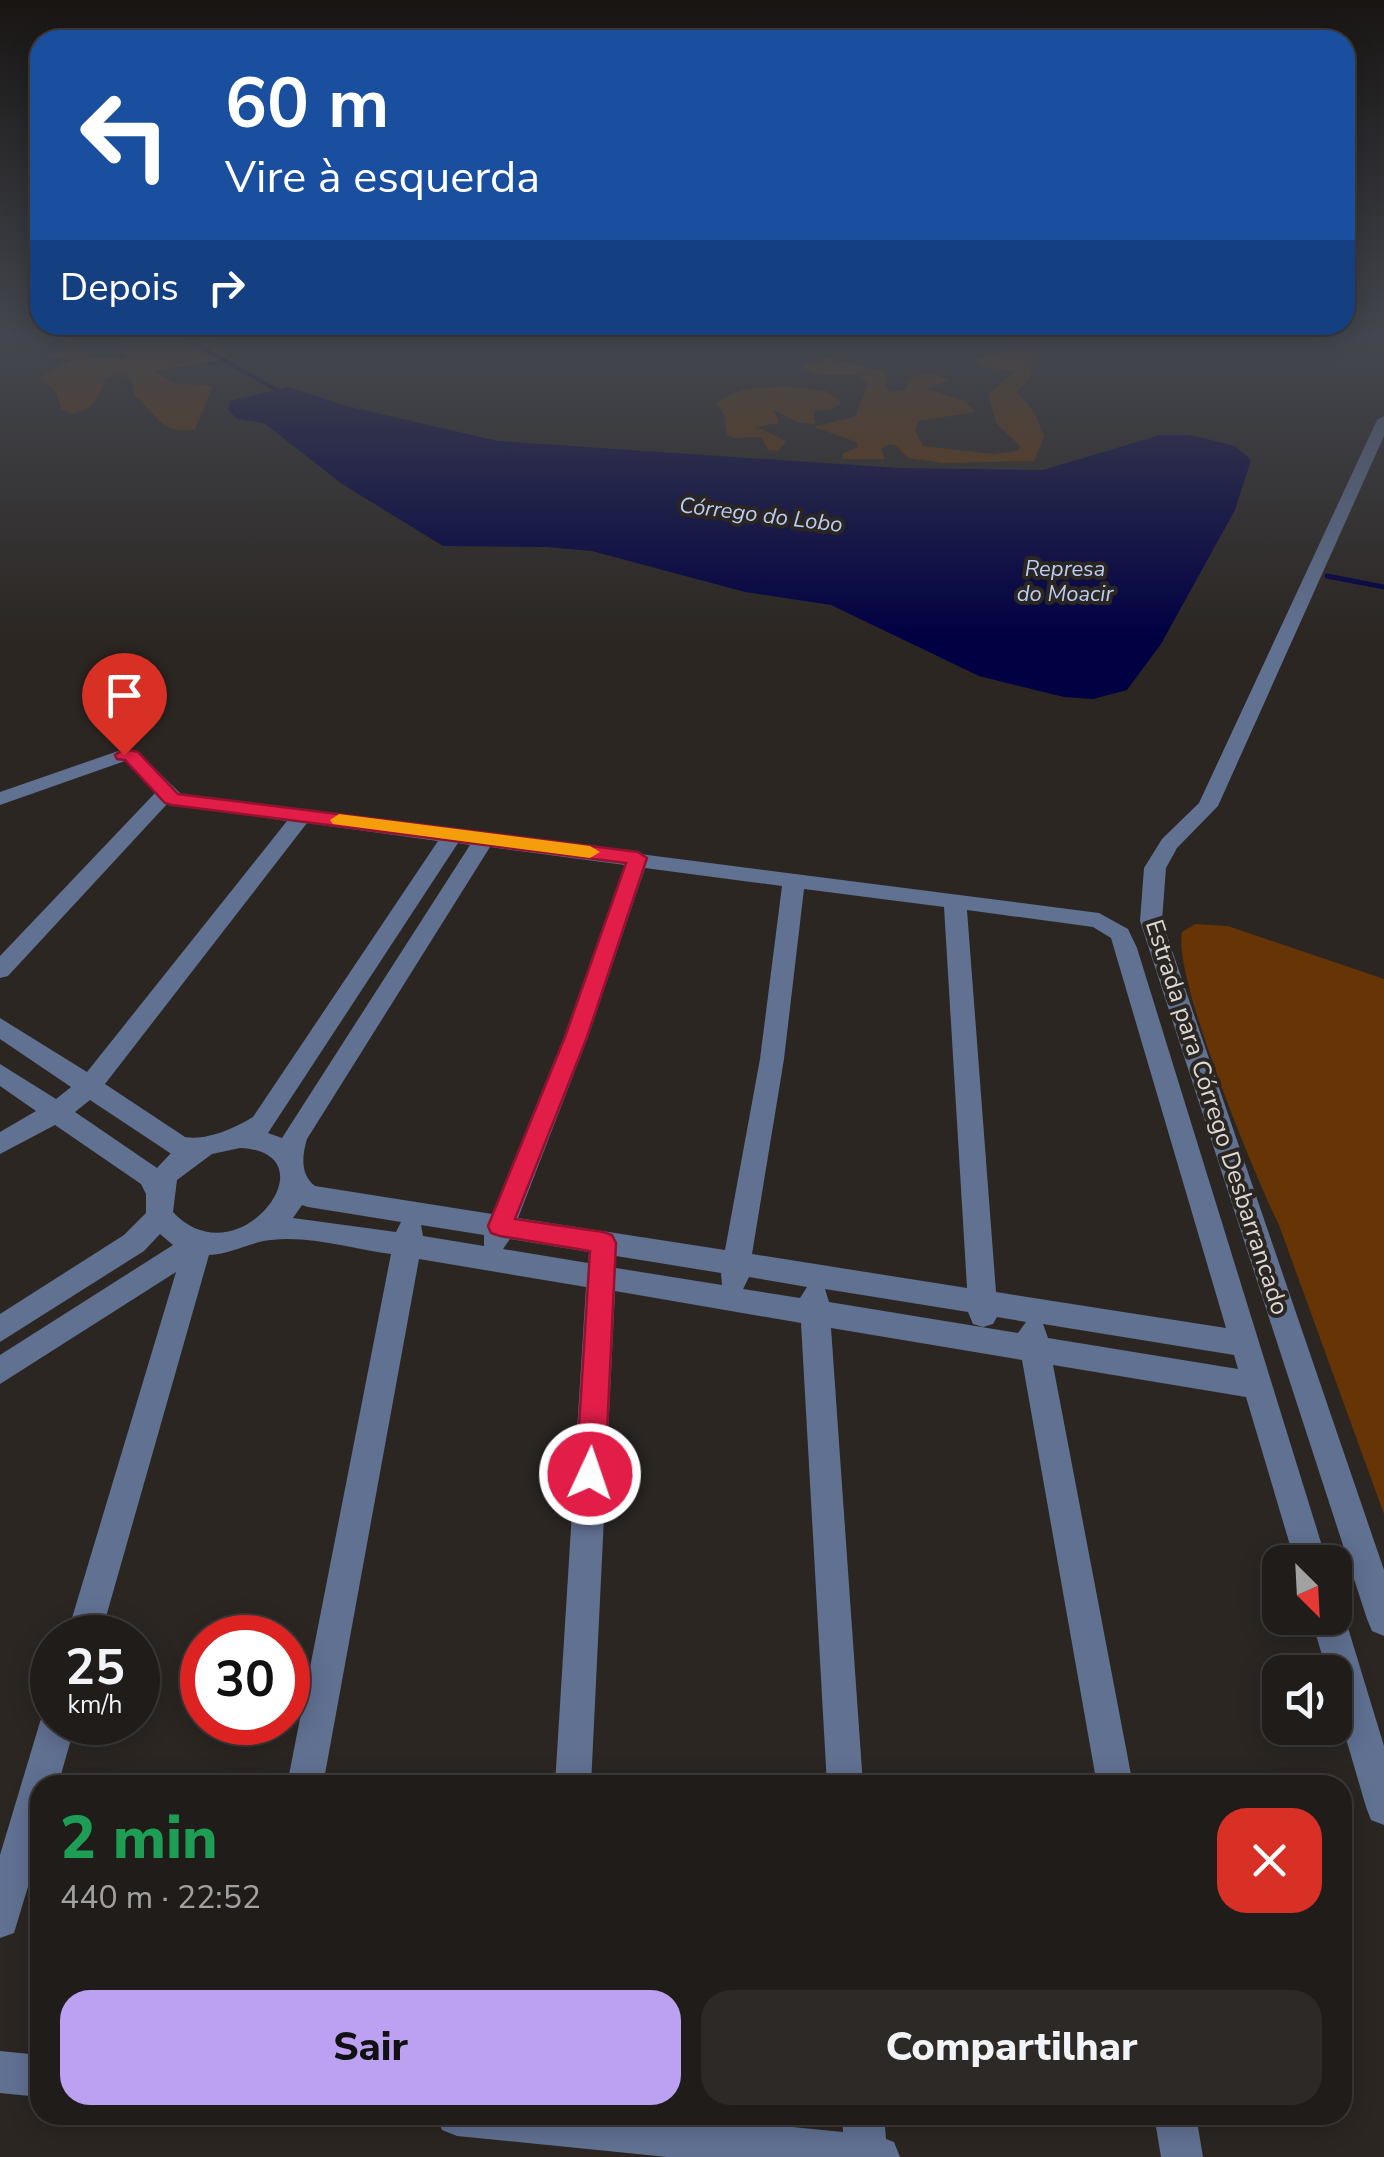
<!DOCTYPE html>
<html lang="pt">
<head>
<meta charset="utf-8">
<style>
  :root { --surface:#201c1a; --page:#2d2927; --text:#f1f3f6; --muted:#a2a1a2; --line:#3d3a39; --accent:#bca0f2 }
  body { margin:0; font-family:"Nunito Sans",sans-serif; background:var(--page); color:var(--text); height:100vh; display:flex; flex-direction:column; font-size:38px; white-space:nowrap }
  * { box-sizing:border-box; margin:0 }
  p { font-size:32px; color:var(--muted) }
  .icon { flex:none; width:55px; height:55px; fill:none; stroke:currentColor; stroke-width:2; stroke-linecap:round; stroke-linejoin:round }
  .map { position:relative; flex:1; overflow:hidden }
  .details { position:absolute; left:30px; top:1775px; width:1322px; height:350px; display:flex; flex-direction:column; background:var(--surface); border-radius:30px; box-shadow:0 5px 25px #0003,0 0 0 2px var(--line) }
  .details>* { flex:none }
  .guide { position:absolute; left:30px; top:30px; width:1325px; height:305px; border-radius:30px; box-shadow:0 5px 25px #0003,0 0 0 2px var(--line); background:#1a4fa0; color:#fff; overflow:hidden }
  .needle { width:65px; rotate:156deg }
  .buttons { position:absolute; left:1262px; top:1545px; display:grid; gap:20px }
  .buttons a { display:grid; place-items:center; width:90px; height:90px; border-radius:20px; background:var(--surface); box-shadow:0 5px 25px #0003,0 0 0 2px var(--line); font-size:50px }
  .speed { position:absolute; left:30px; top:1615px; display:flex; gap:20px; font-size:50px; font-weight:700; text-align:center }
  .speed>* { display:grid; place-content:center; width:130px; height:130px; border-radius:50%; background:var(--surface); box-shadow:0 5px 25px #0003,0 0 0 2px var(--line); line-height:1 }
  .speed small { font-size:25px; font-weight:400 }
  .speed .limit { border:15px solid #d22; background:#fff; color:#111 }
  .pin { position:absolute; display:grid; place-items:center; width:85px; height:85px; color:#fff; margin:-102px -42px; border-radius:50% 50% 50% 0; rotate:-45deg; box-shadow:0 0 10px #0007 }
  .pin .icon { rotate:45deg }
  .me { position:absolute; width:110px; margin:-55px; rotate:3deg; stroke-linejoin:round; filter:drop-shadow(0 0 8px #0008) }
  .turn { display:flex; align-items:center; gap:35px; height:210px; padding:0 30px; font-size:45px }
  .turn .icon { width:130px; height:130px; stroke-width:2.5 }
  .turn b { display:block; font-size:70px; line-height:85px }
  .then { display:flex; align-items:center; height:95px; padding:0 30px; background:#0003; gap:20px; font-size:38px }
  .round { display:grid; place-items:center; flex:none; width:105px; height:105px; border-radius:30px; background:var(--page) }
  .head { display:flex; align-items:center; justify-content:space-between; height:170px; padding:0 30px }
  h1 { font-size:60px; font-weight:800; line-height:75px; color:#1e9e55 }
  .primary-button { display:flex; gap:20px; margin-top:auto; padding:20px 30px }
  .primary-button a { flex:1; height:115px; border-radius:30px; background:var(--accent); color:#111; font-size:40px; font-weight:800; line-height:115px; text-align:center }
  .primary-button a+a { background:var(--page); color:var(--text) }
  .map>svg:first-child { display:block }
</style>
</head>
<body>
<div class="map">
<svg width="1384" height="2157" viewBox="0 0 1384 2157">
  <rect width="100%" height="100%" fill="#2b2622"/>
  <g fill="#663405">
    <path d="M121 336H201L230 349 228 356 221 360 155 371 173 383 213 386 195 429C164 438 154 411 134 395L132 379 120 374 105 379C99 400 95 407 72 414L61 409 57 394 40 377 68 361 65 357 48 358 49 354C59 345 71 341 84 346L90 359H126L129 357 115 349Z"/>
    <path d="M1025 344 1038 351 1032 358 1031 377 1017 392 1035 413 1044 437 1034 461 943 463 909 458C899 452 896 437 881 449L885 459H844L842 454 858 447 857 442 814 427 856 416 867 384 860 375 815 374 802 367 825 358 881 371 886 375V389L892 392 906 390 907 380C919 373 937 372 949 380L927 389 965 401 975 412 918 421 915 430 923 446 993 454 1017 451 1021 447 996 423 988 394 1016 371 987 368 976 360Z"/>
    <path d="M793 387 827 391 841 403 832 409 814 411 815 424 797 422 774 410 779 423 757 427 786 441 778 451 768 450 761 437 733 438 727 434 724 414 717 404C733 386 770 387 793 387Z"/>
    <path d="M1195 924 1228 926 1384 979V1514L1279 1225C1256 1179 1172 975 1182 932Z"/>
  </g>
  <path fill="#010043" d="M289 387 346 406 498 441 899 468 1043 470 1160 435H1190L1235 446 1251 460 1235 510 1161 644 1127 690 1093 699 1064 697 979 676 831 605 745 592 592 551 547 547 443 546 342 484 264 423 237 419 228 410 230 401Z"/>
  <g fill="none" stroke-linecap="round" stroke-linejoin="round">
    <path stroke="#010043" stroke-width="4" d="M181 336 282 393"/>
    <path stroke="#010043" stroke-width="5" d="M1327 576 1384 587"/>
    <g fill="#617192" fill-rule="evenodd">
      <path d="M1384 416V436L1218 806 1177 848 1166 868 1162 921 1384 1570V1636L1372 1631 1367 1619 1140 921 1144 868 1162 839 1199 803 1377 420Z"/>
      <path d="M124 749 138 752 182 795 1099 913 1128 929 1137 948 1327 1562H1295L1246 1397 1053 1365 1133 1785H1097L1022 1360 831 1328 863 1785H827L801 1323 615 1291 591 1785H555L586 1287 419 1259 323 1785H287L391 1254C354 1249 309 1235 271 1240 250 1242 232 1254 209 1255L100 1638H66L176 1272 0 1384V1355L173 1245 160 1234 144 1251 0 1342V1314L124 1235 146 1213V1194L141 1184 55 1125 0 1154V1132L36 1111 0 1086V1064L56 1099 71 1087 0 1039V1018L87 1072 287 821 168 803 8 976 0 978V956L156 792 125 761 0 805V792ZM307 823 438 841 253 1117C235 1128 206 1141 185 1137L105 1084ZM458 843 470 845 282 1138 268 1133ZM490 847 625 865 564 1037 492 1214 315 1186C300 1175 302 1155 307 1139ZM645 868 782 886 760 1059 725 1250 518 1218 588 1037ZM804 889 944 907 967 1288 752 1254 784 1059ZM967 910 1093 927 1111 938 1226 1328 996 1292ZM90 1100 170 1153H171L157 1168 75 1112ZM240 1148C336 1152 238 1282 173 1212L177 1180 212 1154ZM302 1205 308 1207 401 1222 396 1232 293 1218ZM421 1225 484 1235V1246L423 1236ZM510 1239 589 1252 588 1263 503 1249ZM616 1256 721 1273 722 1285 616 1268ZM749 1277 807 1287 800 1298 743 1289ZM825 1289 968 1312 973 1324 983 1327 993 1324 997 1317 1026 1322 1018 1333 829 1302ZM1043 1324 1234 1355 1238 1369 1048 1338Z"/>
      <path d="M1335 1604 1345 1618 1384 1746V1825L1371 1820 1366 1807 1335 1701V1672H1327L1311 1618H1335Z"/>
      <path d="M52 1707V1722H76L58 1785H40V1847L14 1933 0 1938V1855L40 1722 45 1709Z"/>
      <path d="M0 2051 40 2055V2097L0 2093Z"/>
      <path d="M436 2115H669L843 2132 842 2115H884L886 2139 894 2142 900 2157H667L457 2136 442 2130Z"/>
      <path d="M1154 2115H1196L1203 2157H1161Z"/>
    </g>
  </g>
  <linearGradient id="sky" x2="0" y2="1"><stop stop-color="#181513"/><stop offset="0.53" stop-color="#44474f"/><stop offset="1" stop-color="#44474f" stop-opacity="0"/></linearGradient>
  <rect width="1384" height="638" fill="url(#sky)"/>
  <path fill="#e11d48" stroke="#92132f" stroke-width="2.5" d="M124 749 138 752 178 794 638 852 647 858 587 1037 515 1219 603 1232 612 1235 616 1243 605 1474 601 1483 590 1487 580 1483 576 1474 590 1251 500 1236 491 1233 488 1226 565 1037 626 863 172 805 165 803 125 760 117 759 115 755Z"/>
  <path fill="#f59e0b" d="M339 814 590 846 600 852 590 858 333 824 330 820Z"/>
  <g text-anchor="middle" stroke-width="8" stroke-linejoin="round" paint-order="stroke">
    <g font-size="22" font-style="italic" fill="#b9ccf4" stroke="#2b2622">
      <text transform="translate(761 514) rotate(7)" y="8">Córrego do Lobo</text>
      <text x="1065" y="576">Represa<tspan x="1065" dy="25">do Moacir</tspan></text>
    </g>
    <g font-size="25" fill="#dbd8d5" stroke="#2b2622">
      <text transform="translate(1218 1117) rotate(72)" y="9">Estrada para Córrego Desbarrancado</text>
    </g>
  </g>
</svg>
<div class="buttons">
<a><svg class="needle" viewBox="-14 -14 28 28"><path d="M0-13l5 13h-10z" fill="#e53935"/><path d="M0 13l5-13h-10z" fill="#a2a1a2"/></svg></a>
<a><svg class="icon" aria-label="sound" viewBox="0 0 24 24"><path d="M4 9h4l5-4v14l-5-4H4zM17 9q2 3 0 6"/></svg></a>
</div>
<div class="speed"><div>25<small>km/h</small></div><div class="limit">30</div></div>
<div class="pin" style="left:124px;top:755px;background:#d93025"><svg class="icon" aria-label="arrive" viewBox="0 0 24 24"><path d="M6 21V4h12l-3 4 3 4H6"/></svg></div>
<svg class="me" style="left:590px;top:1474px" viewBox="-20 -20 40 40"><circle r="17" fill="#e11d48" stroke="#fff" stroke-width="3"/><path d="M0-11L8 9 0 5-8 9z" fill="#fff"/></svg>
<div class="guide">
<div class="turn"><svg class="icon" aria-label="left" viewBox="0 0 24 24"><path d="M17 20v-9H6M10 6l-5 5 5 5"/></svg><div><b>60 m</b>Vire à esquerda</div></div>
<div class="then">Depois<svg class="icon" aria-label="right" viewBox="0 0 24 24"><path d="M7 20v-9h11M14 6l5 5-5 5"/></svg></div>
</div>
<section class="details">
<div class="head"><div><h1>2 min</h1><p>440 m · 22:52</p></div><a class="round" style="background:#d93025;color:#fff"><svg class="icon" aria-label="close" viewBox="0 0 24 24"><path d="M6 6l12 12M18 6L6 18"/></svg></a></div>
<div class="primary-button"><a>Sair</a><a>Compartilhar</a></div>
</section>
</div>
</body>
</html>
